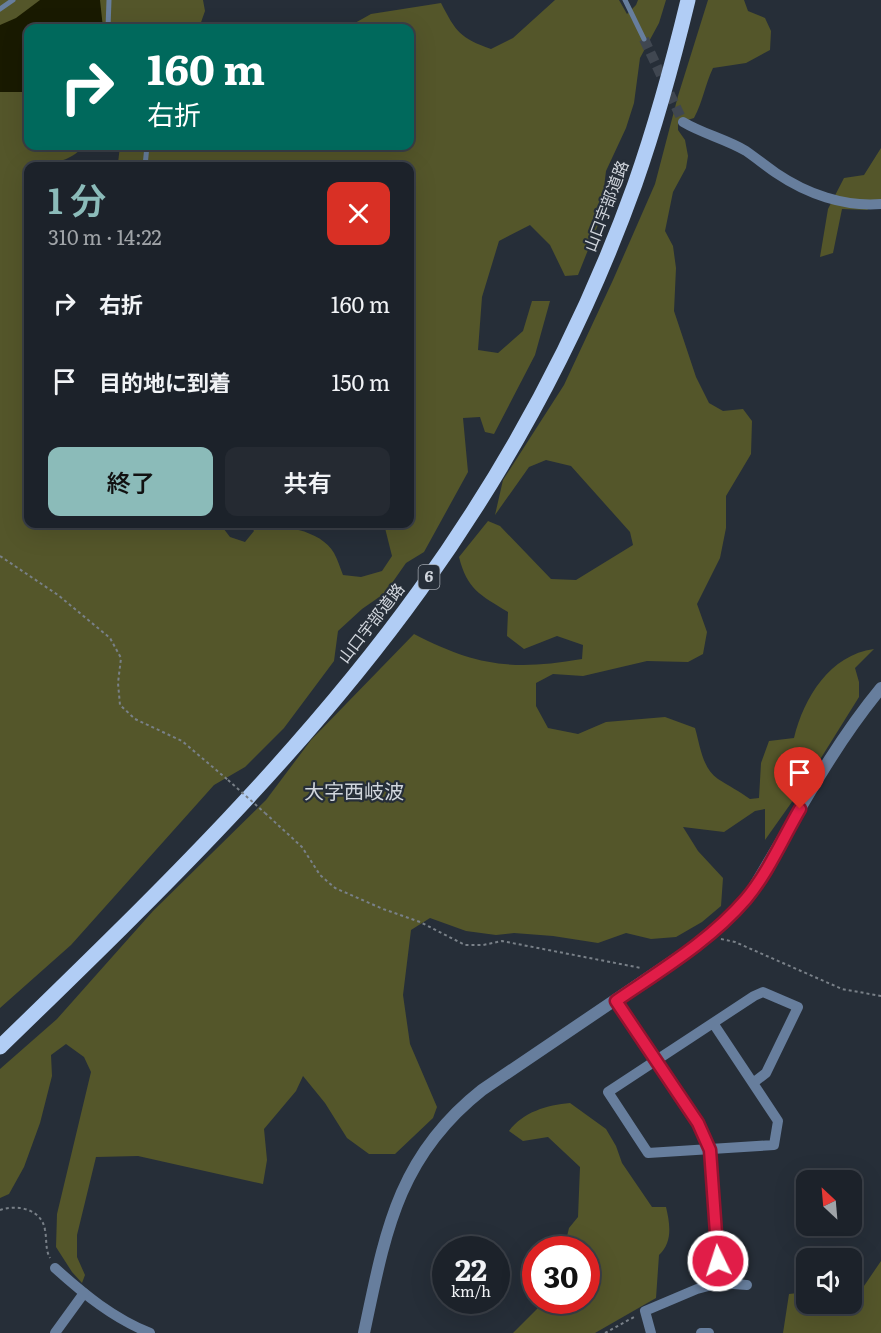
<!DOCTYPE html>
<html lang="ja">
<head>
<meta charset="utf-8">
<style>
  :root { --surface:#1c222a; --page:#252a32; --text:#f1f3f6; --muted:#a0a4a8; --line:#3a3f47; --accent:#8bbbb9 }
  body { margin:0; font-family:Literata,"Noto Sans JP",serif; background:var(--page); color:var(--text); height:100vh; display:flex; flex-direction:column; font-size:22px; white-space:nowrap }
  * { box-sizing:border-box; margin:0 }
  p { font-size:20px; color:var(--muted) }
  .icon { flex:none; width:33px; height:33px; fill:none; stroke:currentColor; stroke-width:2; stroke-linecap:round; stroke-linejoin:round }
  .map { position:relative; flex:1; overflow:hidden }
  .details { position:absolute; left:24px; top:162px; width:390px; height:366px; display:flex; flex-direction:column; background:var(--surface); border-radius:12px; box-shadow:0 6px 24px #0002,0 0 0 2px var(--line) }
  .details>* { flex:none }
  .guide { position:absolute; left:24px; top:24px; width:390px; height:126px; border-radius:12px; box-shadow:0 6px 24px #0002,0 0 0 2px var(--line); background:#00695c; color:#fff; overflow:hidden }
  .needle { width:39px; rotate:334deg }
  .fabs { position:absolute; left:796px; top:1170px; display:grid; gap:12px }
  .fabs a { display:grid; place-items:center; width:66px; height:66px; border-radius:12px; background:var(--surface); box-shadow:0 6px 24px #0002,0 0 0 2px var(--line); font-size:30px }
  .speed { position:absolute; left:432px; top:1236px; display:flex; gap:12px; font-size:30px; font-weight:700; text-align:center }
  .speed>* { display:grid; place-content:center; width:78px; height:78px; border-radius:50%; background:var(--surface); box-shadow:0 6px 24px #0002,0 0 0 2px var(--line); line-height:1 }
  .speed small { font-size:15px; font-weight:400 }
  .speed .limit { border:9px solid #d22; background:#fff; color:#111 }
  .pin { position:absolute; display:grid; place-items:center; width:51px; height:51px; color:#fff; margin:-62px -26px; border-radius:50% 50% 50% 0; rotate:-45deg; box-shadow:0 0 6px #0007 }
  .pin .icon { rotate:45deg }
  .me { position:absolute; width:66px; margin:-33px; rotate:356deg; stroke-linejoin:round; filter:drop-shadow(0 0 4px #0008) }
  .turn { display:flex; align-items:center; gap:21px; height:126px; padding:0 24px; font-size:27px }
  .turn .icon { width:78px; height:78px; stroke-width:2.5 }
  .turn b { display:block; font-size:42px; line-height:51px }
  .round { display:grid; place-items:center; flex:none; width:63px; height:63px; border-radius:12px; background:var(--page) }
  .overview { display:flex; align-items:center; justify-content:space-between; height:102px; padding:0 24px }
  h1 { font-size:36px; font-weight:600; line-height:45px; color:var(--accent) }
  .button { display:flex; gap:12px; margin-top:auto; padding:12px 24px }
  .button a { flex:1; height:69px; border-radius:12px; background:var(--accent); color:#111; font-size:24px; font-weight:600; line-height:69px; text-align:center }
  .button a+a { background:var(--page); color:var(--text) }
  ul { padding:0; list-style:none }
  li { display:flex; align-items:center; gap:18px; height:78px; padding:0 24px }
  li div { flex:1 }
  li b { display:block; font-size:22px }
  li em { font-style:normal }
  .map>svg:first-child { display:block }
</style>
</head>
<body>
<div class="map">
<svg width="881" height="1333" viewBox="0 0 881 1333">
  <rect width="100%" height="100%" fill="#262e38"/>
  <g fill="#54562a">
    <path d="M0 0H203L205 11 199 28H28V146H83C73 161 47 166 28 166V304C21 316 20 332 28 343V524H220L230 537 245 542 254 531 249 524C274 524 320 528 334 553 338 560 340 568 343 575L361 577 382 571 392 556 384 524H410V166H121L118 163 120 146H410V28H346L371 14 441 3C456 32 460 38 491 49L513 38 555 0H619L627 14 636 5 638 0H666L659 23 640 58 634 103 626 128 606 171 600 220 578 275 565 276 550 245 530 225 499 241 482 297 478 350 498 353 523 331 532 301H550L535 355 494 434 485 432 480 417 463 418 468 472 424 552 406 563 385 593 362 609 338 631 334 661 284 728 245 767 214 785 71 945 0 1008Z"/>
    <path d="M708 0H744L748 11 765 18 771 31 770 50 746 63 713 68C705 85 703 101 694 118L678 123V130L685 140 688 156 686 168 673 192 665 231 673 246 676 268 674 311 696 377 709 403 723 411 743 409 752 421 751 454 726 496V528L720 558 697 604 707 632 703 654 688 662 647 661 583 676 553 674 536 683V706L548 728 578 734 606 722 665 717 695 728C700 745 702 768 718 779 729 786 739 791 750 799L759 798 761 763 769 741 794 738C804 697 830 655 874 649L855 668 859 682V697L806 782 765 840V809L755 811 724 832 683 827 698 851 723 878 721 906 702 922 676 937 651 939 626 933 598 943 553 936 514 933 496 935 466 931 430 918 411 930 403 995 410 1044 437 1107 433 1118 395 1154H369L347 1138 325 1103 303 1076 296 1091 264 1129 267 1160 263 1184 138 1156 96 1157 77 1235V1257L85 1275 82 1283 72 1272 56 1247 57 1214 91 1072 84 1057 66 1044 51 1055 52 1076 40 1123 24 1167 9 1194 0 1198V1069L57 1019 153 911 266 800 311 740 414 634C476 666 513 671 582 659L583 645 557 636 524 649 507 636 508 612C480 595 467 589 459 557L488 521 500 526 551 579 576 580 633 545 630 532 571 466 546 460 529 467 495 515 503 480 564 385 613 280 655 184 678 96Z"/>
    <path d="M881 148V202L867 210 842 209 833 253 820 257 828 209 844 178 864 175Z"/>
    <path d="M570 1103 606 1129 616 1146 622 1163 652 1207H666C670 1224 673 1242 659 1255L656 1298 595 1333H513L545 1301 586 1300V1250L564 1249 569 1228 578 1217 580 1167 548 1137 523 1141 509 1131C523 1112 547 1105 570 1103Z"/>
    <path d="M881 1261V1333H783L789 1294 807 1292V1304H852V1287L864 1286Z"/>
  </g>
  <path fill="#191a00" d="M40 0H100L103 28H28V92H0V25L16 18Z"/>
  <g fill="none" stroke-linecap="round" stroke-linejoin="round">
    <path stroke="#404751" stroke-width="10" stroke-dasharray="10 5" stroke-linecap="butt" d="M644 39 683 122"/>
    <g stroke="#798088" stroke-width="2" stroke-dasharray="3 3" stroke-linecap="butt">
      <path d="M0 556 58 595 110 638 121 658 118 683 120 705 135 719 182 741 228 780"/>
      <path d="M265 813 302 847 320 875 335 888 383 909 420 922 465 945H483L502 941 641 968"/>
      <path d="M721 939 735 942 842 989 881 996"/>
      <path d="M0 1210C17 1204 42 1209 45 1230 47 1239 45 1249 50 1258"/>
      <path d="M605 1333 634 1317"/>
    </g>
    <g stroke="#677e9d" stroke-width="5">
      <path d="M625 0 644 39"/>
      <path d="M0 9 13 0"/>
      <path d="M108 28 109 0"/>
      <path d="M145 166 147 146"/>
    </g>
    <g stroke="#677e9d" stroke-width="10">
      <path d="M683 122C703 134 726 139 746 151 756 158 766 166 776 173 807 194 844 207 881 204"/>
      <path d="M616 1001 698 1123 710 1150 720 1283"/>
      <path d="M713 1023 778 1121 774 1145 648 1153 608 1092 754 996 763 992 798 1007 766 1073 753 1083"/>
      <path d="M55 1268C85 1295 113 1318 150 1333"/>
      <path d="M55 1333 84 1293"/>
      <path d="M651 1333 645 1311 697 1289 720 1283 747 1285"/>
      <path d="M701 1333H709"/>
    </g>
    <path stroke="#677e9d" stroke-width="12" d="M364 1333C385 1234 397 1157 482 1090L689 950 732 915 748 897C791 827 828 752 881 688"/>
    <path stroke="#b1cdf5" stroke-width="15" d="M0 1047C147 904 300 757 420 590 509 466 583 329 635 184 656 124 673 62 688 0"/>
    <path stroke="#798088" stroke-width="2" stroke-dasharray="3 3" stroke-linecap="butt" d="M228 780 265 813"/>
  </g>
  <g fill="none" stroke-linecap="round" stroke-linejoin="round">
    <defs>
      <path id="route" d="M718 1261 710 1150 698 1123 616 1001C661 970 710 941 746 899 768 873 783 838 800 809"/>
    </defs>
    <use href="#route" stroke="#92132f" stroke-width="15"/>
    <use href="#route" stroke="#e11d48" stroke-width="10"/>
  </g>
  <g text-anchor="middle" stroke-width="4.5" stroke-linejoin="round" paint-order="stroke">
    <rect fill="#262e38" stroke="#9ea4ac" stroke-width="1.5" x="418.5" y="565" width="21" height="24" rx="4.5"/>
    <g font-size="15" font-weight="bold" fill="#d1d6dd">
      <text x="429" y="582">6</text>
    </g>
    <g font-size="16" fill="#d1d6dd" stroke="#262e38">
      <text transform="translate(606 206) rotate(-69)" y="6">山口宇部道路</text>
      <text transform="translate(371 623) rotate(-52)" y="6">山口宇部道路</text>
    </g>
    <g font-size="20" fill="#d1d6dd" stroke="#262e38">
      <text x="354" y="799">大字西岐波</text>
    </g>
  </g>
</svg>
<div class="fabs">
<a><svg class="needle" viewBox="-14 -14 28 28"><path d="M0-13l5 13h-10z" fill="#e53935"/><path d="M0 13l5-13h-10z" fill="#a0a4a8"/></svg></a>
<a><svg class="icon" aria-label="sound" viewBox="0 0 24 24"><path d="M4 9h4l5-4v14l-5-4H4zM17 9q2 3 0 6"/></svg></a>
</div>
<div class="speed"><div>22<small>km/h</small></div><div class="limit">30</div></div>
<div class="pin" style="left:800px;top:809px;background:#d93025"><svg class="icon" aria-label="arrive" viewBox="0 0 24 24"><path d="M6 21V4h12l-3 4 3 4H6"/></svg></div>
<svg class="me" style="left:718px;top:1261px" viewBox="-20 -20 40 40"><circle r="17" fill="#e11d48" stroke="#fff" stroke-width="3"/><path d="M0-11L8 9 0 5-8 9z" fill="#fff"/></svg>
<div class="guide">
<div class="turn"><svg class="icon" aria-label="right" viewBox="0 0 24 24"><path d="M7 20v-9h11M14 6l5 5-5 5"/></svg><div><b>160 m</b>右折</div></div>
</div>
<section class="details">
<div class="overview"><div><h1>1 分</h1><p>310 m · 14:22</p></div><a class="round" style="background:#d93025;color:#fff"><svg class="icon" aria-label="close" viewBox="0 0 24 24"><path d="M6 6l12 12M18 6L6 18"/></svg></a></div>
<ul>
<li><svg class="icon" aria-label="right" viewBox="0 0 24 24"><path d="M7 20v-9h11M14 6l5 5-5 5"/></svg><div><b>右折</b></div><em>160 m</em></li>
<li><svg class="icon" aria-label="arrive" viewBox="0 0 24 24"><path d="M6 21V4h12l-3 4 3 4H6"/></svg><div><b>目的地に到着</b></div><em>150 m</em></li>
</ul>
<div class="button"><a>終了</a><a>共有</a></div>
</section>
</div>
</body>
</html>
